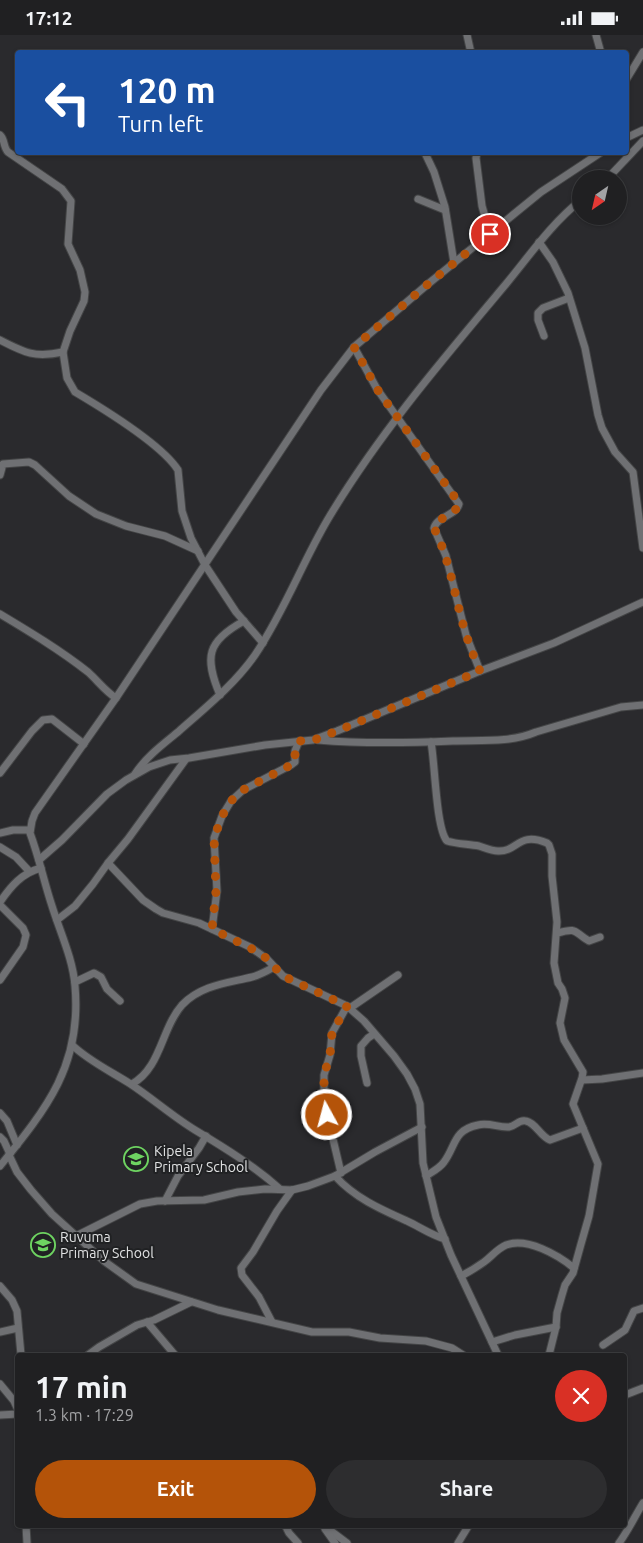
<!DOCTYPE html>
<html lang="en">
<head>
<meta charset="utf-8">
<style>
  :root { --surface:#202022; --page:#2d2d2f; --text:#f1f3f6; --muted:#a2a3a5; --line:#3d3e40; --accent:#b45309 }
  body { margin:0; font-family:Ubuntu,sans-serif; background:var(--page); color:var(--text); height:100vh; display:flex; flex-direction:column; font-size:19px; white-space:nowrap }
  * { box-sizing:border-box; margin:0 }
  p { font-size:16px; color:var(--muted) }
  .icon { flex:none; width:28px; height:28px; fill:none; stroke:currentColor; stroke-width:2; stroke-linecap:round; stroke-linejoin:round }
  .map { position:relative; flex:1; overflow:hidden }
  .sheet { position:absolute; left:15px; top:1318px; width:612px; height:175px; display:flex; flex-direction:column; background:var(--surface); border-radius:5px; box-shadow:0 1px 4px #0004,0 0 0 1px var(--line) }
  .sheet>* { flex:none }
  .banner { position:absolute; left:15px; top:15px; width:614px; height:105px; border-radius:5px; box-shadow:0 1px 4px #0004,0 0 0 1px var(--line); background:#1a4fa0; color:#fff; overflow:hidden }
  .needle { width:32px; rotate:214deg }
  .controls { position:absolute; left:572px; top:135px; display:grid; gap:10px }
  .controls a { display:grid; place-items:center; width:55px; height:55px; border-radius:50%; background:var(--surface); box-shadow:0 1px 4px #0004,0 0 0 1px var(--line); font-size:25px }
  .pin { position:absolute; display:grid; place-items:center; width:42px; height:42px; color:#fff; margin:-21px; border:2px solid #fff; border-radius:50%; box-shadow:0 1px 5px #0007 }
  .me { position:absolute; width:55px; margin:-28px; rotate:353deg; stroke-linejoin:round; filter:drop-shadow(0 0 4px #0008) }
  .turn { display:flex; align-items:center; gap:18px; height:105px; padding:0 20px; font-size:22px }
  .turn .icon { width:65px; height:65px; stroke-width:2.5 }
  .turn b { display:block; font-size:35px; line-height:42px }
  .round { display:grid; place-items:center; flex:none; width:52px; height:52px; border-radius:26px; background:var(--page) }
  .head { display:flex; align-items:center; justify-content:space-between; height:85px; padding:0 20px }
  h1 { font-size:30px; font-weight:700; line-height:38px }
  .primary-button { display:flex; gap:10px; margin-top:auto; padding:10px 20px }
  .primary-button a { flex:1; height:58px; border-radius:30px; background:var(--accent); color:#fff; font-size:20px; font-weight:700; line-height:58px; text-align:center }
  .primary-button a+a { background:var(--page); color:var(--text) }
  .status { display:flex; justify-content:space-between; align-items:center; height:35px; padding:0 25px; background:var(--surface); direction:ltr }
  .status svg { height:14px; fill:currentColor }
  .map>svg:first-child { display:block }
</style>
</head>
<body>
<div class="status"><b>17:12</b><svg viewBox="0 0 49 12"><path d="M0 12V9h3v3zM5 12V6h3v6zM10 12V3h3v9zM15 12V0h3v12zM26 1h20v11H26zM47 4h2v5h-2z"/></svg></div>
<div class="map">
<svg width="643" height="1508" viewBox="0 0 643 1508">
  <rect width="100%" height="100%" fill="#2a2a2d"/>
  <g fill="none" stroke-linecap="round" stroke-linejoin="round">
    <defs>
      <g id="minor">
        <path d="M467 0 471 18"/>
        <path d="M596 0 601 18"/>
        <path d="M626 45 643 17"/>
        <path d="M0 100C5 104 3 112 8 117L62 154 71 166 68 209 80 235 85 257 84 266 70 296 63 317 67 343 75 357C102 373 162 410 178 435L182 476 191 503 205 530 236 577 263 608"/>
        <path d="M626 103 643 95"/>
        <path d="M425 118 434 137 445 172 454 228"/>
        <path d="M477 118 476 123 482 171 490 199"/>
        <path d="M607 144 643 106"/>
        <path d="M418 164 445 175"/>
        <path d="M539 207 553 227 568 258 585 313 598 380 602 393 615 417 633 437 643 513"/>
        <path d="M544 301 538 285V278L543 273 569 263"/>
        <path d="M0 305C25 318 35 323 63 317"/>
        <path d="M354 312 377 354 459 469C456 481 437 481 434 493L446 521 466 600 480 636"/>
        <path d="M0 440 3 429 29 427 35 430 69 461 96 479 126 491 165 501 198 516"/>
        <path d="M0 579C30 597 60 615 88 637 98 646 105 656 116 663"/>
        <path d="M220 660C204 622 207 606 244 586"/>
        <path d="M318 705C363 709 408 708 453 706 480 705 510 708 536 697L621 672 643 670"/>
        <path d="M431 707C435 728 436 794 447 806 457 809 468 809 479 811 485 813 492 816 498 816 518 817 518 796 547 808L549 810 552 819V841L557 887 554 928 558 948 562 954 565 963 560 988 564 1005 583 1037 582 1043 573 1069 598 1129 589 1181 581 1209 573 1238 565 1250 562 1260 557 1278 556 1292 549 1320"/>
        <path d="M0 738 32 696 43 685 52 684 84 709"/>
        <path d="M135 739C146 722 162 710 178 697 205 673 234 650 255 620 284 577 302 528 328 484 378 400 443 324 506 249 530 220 551 189 581 165"/>
        <path d="M0 798 13 795H30"/>
        <path d="M0 812 16 822 29 836"/>
        <path d="M39 825 62 805 107 759 126 745 149 732 170 725 189 723 265 710 313 705 337 696 480 636 554 608 643 567"/>
        <path d="M108 828 143 865 156 874 163 878 199 888 250 912 267 924 283 941 347 971 364 986 394 1021 407 1039 415 1054 420 1069 423 1128 436 1182 451 1220 498 1320"/>
        <path d="M0 867C11 851 22 838 41 833"/>
        <path d="M0 870 23 893 26 900 23 912 0 945"/>
        <path d="M57 885 75 871 93 849 108 828 128 804 186 724"/>
        <path d="M212 894 217 856 214 803 222 781 231 766 243 755 291 730 295 727V716L299 706"/>
        <path d="M557 898C579 892 573 897 589 906L600 902"/>
        <path d="M75 947 94 938 101 942 107 954 120 966"/>
        <path d="M350 973 398 940"/>
        <path d="M72 1010C89 1026 110 1036 129 1048 152 1063 172 1081 195 1095 225 1113 254 1131 280 1154"/>
        <path d="M582 1045 602 1044 643 1038"/>
        <path d="M367 1048 361 1021V1011L368 1003 374 999"/>
        <path d="M132 1049C161 1033 161 994 182 970 201 950 228 948 252 942 260 940 267 936 274 932"/>
        <path d="M0 1078 7 1086 17 1110"/>
        <path d="M0 1102 4 1106 10 1119"/>
        <path d="M9 1120 17 1137 31 1155 52 1179 104 1226 136 1249 218 1275 312 1297H349L380 1303 426 1306 452 1313 463 1320"/>
        <path d="M0 1131C47 1073 82 1030 75 951 73 924 60 897 52 871 44 847 39 822 30 798L32 786 35 778 116 663 321 355 354 312 428 249 541 157 600 118"/>
        <path d="M341 1138 324 1066V1040L330 1020 332 998 347 971"/>
        <path d="M335 1141C355 1163 380 1174 407 1186 420 1192 431 1200 445 1204"/>
        <path d="M426 1141C432 1137 440 1133 444 1127 456 1111 453 1095 478 1090 489 1087 499 1093 509 1092 516 1091 519 1084 526 1086 536 1088 540 1101 550 1105L583 1093"/>
        <path d="M165 1166 178 1141 199 1113 206 1101"/>
        <path d="M76 1201 140 1169 157 1166 204 1165 238 1157 265 1154 292 1155 308 1151 335 1141 375 1117 422 1092"/>
        <path d="M461 1241C469 1237 477 1232 484 1227 492 1221 497 1214 506 1210 527 1202 558 1220 574 1233"/>
        <path d="M0 1251 12 1265 17 1276 21 1320"/>
        <path d="M147 1287 175 1320"/>
        <path d="M272 1287 259 1262 242 1240 241 1233 253 1217 277 1176 292 1155"/>
        <path d="M0 1297 18 1293"/>
        <path d="M492 1307 515 1300 556 1292"/>
        <path d="M603 1310 625 1295 634 1276 643 1273"/>
        <path d="M88 1320 99 1312 137 1290 154 1285 191 1267"/>
        <path d="M0 1349 14 1366 18 1375"/>
        <path d="M625 1360 643 1353"/>
        <path d="M0 1380 18 1379"/>
        <path d="M26 1490 27 1508"/>
        <path d="M285 1490 289 1498 298 1508"/>
        <path d="M323 1490 347 1508"/>
        <path d="M325 1494 335 1508"/>
        <path d="M458 1508 469 1490"/>
        <path d="M619 1508C628 1496 635 1481 643 1468"/>
      </g>
    </defs>
    <use href="#minor" stroke="#444546" stroke-width="9"/>
    <use href="#minor" stroke="#6f7073" stroke-width="7"/>
  </g>
  <g fill="none" stroke-linecap="round" stroke-linejoin="round">
    <path stroke="#b45309" stroke-width="9" stroke-dasharray="0 16.2" d="M327 1080 324 1066V1040L330 1020 332 998 347 971 283 941 262 919 212 894 216 856 214 803 222 781 231 766 243 755 291 730 295 727V716L299 706 314 705 337 696 480 636C471 616 464 595 459 574 452 546 447 519 434 493 438 481 456 481 459 468L377 354 354 312 428 249 490 199"/>
  </g>
  <defs>
    <symbol id="school-ring" viewBox="-11 -11 22 22"><circle r="9.5" fill="#202123" stroke="#6ed361" stroke-width="1.5"/><path d="M0-5L7-2L0 1L-7-2ZM-4 1L0 2.5L4 1V4Q0 6-4 4Z" fill="#6ed361"/></symbol>
  </defs>
  <g fill-rule="evenodd">
    <use href="#school-ring" x="122" y="1110" width="28" height="28"/>
    <use href="#school-ring" x="29" y="1196" width="28" height="28"/>
  </g>
  <g text-anchor="middle" stroke-width="4" stroke-linejoin="round" paint-order="stroke">
    <g font-size="14" fill="#e1e2e3" stroke="#202123" text-anchor="start">
      <text x="154" y="1121">Kipela<tspan x="154" dy="16">Primary School</tspan></text>
      <text x="60" y="1207">Ruvuma<tspan x="60" dy="16">Primary School</tspan></text>
    </g>
  </g>
</svg>
<div class="controls">
<a><svg class="needle" viewBox="-14 -14 28 28"><path d="M0-13l5 13h-10z" fill="#e53935"/><path d="M0 13l5-13h-10z" fill="#a2a3a5"/></svg></a>
</div>
<div class="pin" style="left:490px;top:199px;background:#d93025"><svg class="icon" aria-label="arrive" viewBox="0 0 24 24"><path d="M6 21V4h12l-3 4 3 4H6"/></svg></div>
<svg class="me" style="left:327px;top:1080px" viewBox="-20 -20 40 40"><circle r="17" fill="#b45309" stroke="#fff" stroke-width="3"/><path d="M0-11L8 9 0 5-8 9z" fill="#fff"/></svg>
<div class="banner">
<div class="turn"><svg class="icon" aria-label="left" viewBox="0 0 24 24"><path d="M17 20v-9H6M10 6l-5 5 5 5"/></svg><div><b>120 m</b>Turn left</div></div>
</div>
<section class="sheet">
<div class="head"><div><h1>17 min</h1><p>1.3 km · 17:29</p></div><a class="round" style="background:#d93025;color:#fff"><svg class="icon" aria-label="close" viewBox="0 0 24 24"><path d="M6 6l12 12M18 6L6 18"/></svg></a></div>
<div class="primary-button"><a>Exit</a><a>Share</a></div>
</section>
</div>
</body>
</html>
